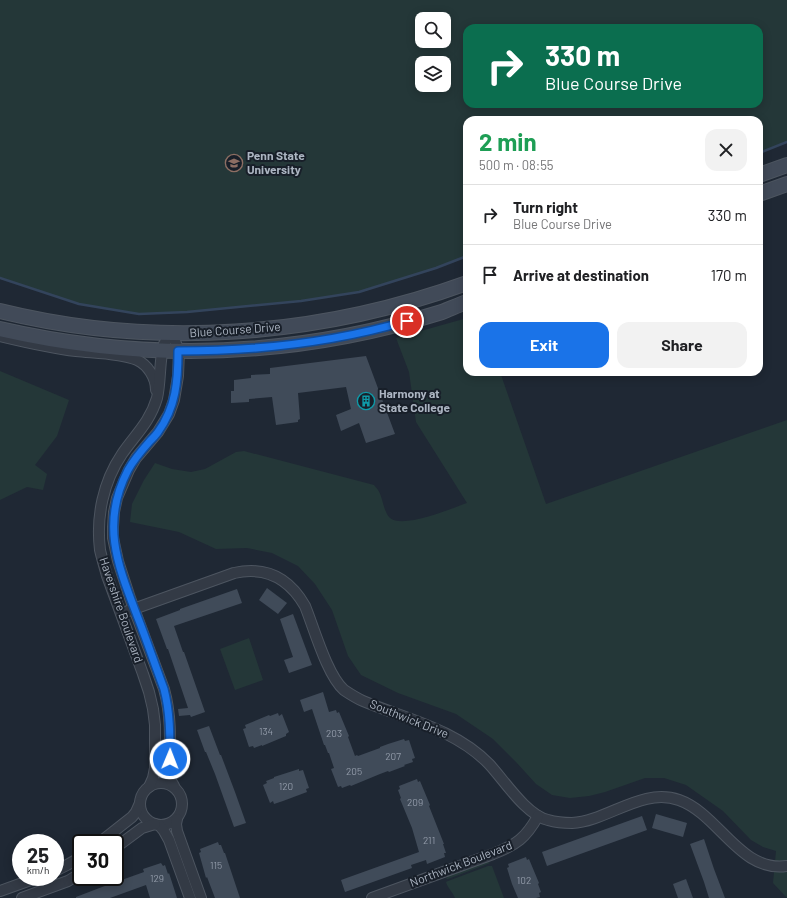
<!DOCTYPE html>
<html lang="en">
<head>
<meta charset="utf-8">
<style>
  :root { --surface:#fff; --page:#f2f2f2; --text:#202124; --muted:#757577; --line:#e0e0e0; --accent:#1a73e8 }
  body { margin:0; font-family:Barlow,sans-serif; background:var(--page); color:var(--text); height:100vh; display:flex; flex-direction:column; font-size:15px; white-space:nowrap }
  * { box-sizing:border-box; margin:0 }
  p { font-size:13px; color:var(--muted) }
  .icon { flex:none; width:22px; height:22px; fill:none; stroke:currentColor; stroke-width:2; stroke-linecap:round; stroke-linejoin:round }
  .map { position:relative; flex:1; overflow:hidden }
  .drawer { position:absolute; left:463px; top:116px; width:300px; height:260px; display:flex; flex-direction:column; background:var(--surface); border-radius:12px; box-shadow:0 2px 10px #0003 }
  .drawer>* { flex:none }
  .top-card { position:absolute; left:463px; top:24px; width:300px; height:84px; border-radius:12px; box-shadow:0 2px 10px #0003; background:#0b6e4f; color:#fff; overflow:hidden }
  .fabs { position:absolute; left:415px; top:12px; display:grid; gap:8px }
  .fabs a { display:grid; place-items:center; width:36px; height:36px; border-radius:8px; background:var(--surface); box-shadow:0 2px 10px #0003; font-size:20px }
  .speed { position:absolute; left:12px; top:834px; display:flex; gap:8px; font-size:20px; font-weight:700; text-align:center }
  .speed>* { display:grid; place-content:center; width:52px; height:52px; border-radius:50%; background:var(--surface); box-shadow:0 2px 10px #0003; line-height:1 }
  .speed small { font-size:10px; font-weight:400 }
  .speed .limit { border:2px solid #111; border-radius:6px; background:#fff; color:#111 }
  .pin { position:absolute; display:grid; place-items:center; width:34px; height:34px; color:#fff; margin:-17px; border:2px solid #fff; border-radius:50%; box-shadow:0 1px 4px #0007 }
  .me { position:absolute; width:44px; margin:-22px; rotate:1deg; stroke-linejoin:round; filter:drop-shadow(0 0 3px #0008) }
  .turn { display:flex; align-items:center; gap:14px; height:84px; padding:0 16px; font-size:18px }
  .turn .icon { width:52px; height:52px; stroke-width:2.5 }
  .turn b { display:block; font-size:28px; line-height:34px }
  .round { display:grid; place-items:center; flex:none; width:42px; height:42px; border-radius:12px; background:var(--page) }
  .overview { display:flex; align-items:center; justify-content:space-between; height:68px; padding:0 16px }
  h1 { font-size:24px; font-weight:700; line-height:30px; color:#1e9e55 }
  .cta { display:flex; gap:8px; margin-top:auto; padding:8px 16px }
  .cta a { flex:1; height:46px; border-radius:12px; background:var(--accent); color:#fff; font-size:16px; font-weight:700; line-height:46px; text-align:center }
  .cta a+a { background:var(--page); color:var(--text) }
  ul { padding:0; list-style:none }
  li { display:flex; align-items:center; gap:12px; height:60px; padding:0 16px; border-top:1px solid var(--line) }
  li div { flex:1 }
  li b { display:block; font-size:15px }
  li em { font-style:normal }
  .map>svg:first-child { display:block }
</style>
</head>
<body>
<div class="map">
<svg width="787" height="898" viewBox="0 0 787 898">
  <rect width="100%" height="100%" fill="#1f2834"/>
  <g fill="#243738" fill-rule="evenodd">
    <path d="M0 0H787V142L759 153V120H467V256L436 268 359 292 301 301 187 312 139 314 79 304 0 278ZM422 19H444V41H422ZM467 28H759V104H467ZM422 63H444V85H422Z"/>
    <path d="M467 318V372H500L546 504 787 420V898L773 883 776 851 763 847 751 840 723 811 686 785 664 778H645L605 792 589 796 570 798 552 795 536 784 516 762 493 739 456 714 398 693 361 675 348 656 332 610 315 584 298 566 272 553 247 548 216 549 179 532 130 522 132 504 144 480 155 463 172 469 191 472 205 469 236 452 244 451 374 485C375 487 377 488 378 490 383 497 383 511 390 518 404 529 452 508 467 503L416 422 409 372 396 338Z"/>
    <path d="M0 371 69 400 57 436 35 465 47 474 43 490 27 487 0 500Z"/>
    <path d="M249 638 263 680 235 690 220 649Z"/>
    <path d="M487 861 490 863 448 879H446L450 874Z"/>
    <path d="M488 866H492L504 898H455C453 892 448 889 446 882L448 881Z"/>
  </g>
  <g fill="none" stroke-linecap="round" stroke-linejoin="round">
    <g stroke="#33445c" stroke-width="2.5">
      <path d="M759 153 787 142"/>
      <path d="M0 278 79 304 139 314 187 312 301 301 359 292 436 268 467 256"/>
    </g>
  </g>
  <g fill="#404b59">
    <path d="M366 356 395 434 366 443 359 423 341 431 336 415 351 409 346 387 298 393 300 419 298 420V422L276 425 272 397 249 399V402L231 403V391H234V380L251 378V375L270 374V368Z"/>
    <path d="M267 588 287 603 278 614 259 600Z"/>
    <path d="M237 589 242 603 174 626 183 652H184L205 712 191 717 190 715 179 716 178 709 188 708 168 649H167L156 619 180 610V609Z"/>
    <path d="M293 614 312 665 289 673 284 660 293 657 280 619Z"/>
    <path d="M323 692 329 712 336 710 337 713 339 712 349 736 348 737 355 756 357 755 358 756 380 748V747L388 744 404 739 405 741 409 740 415 758 412 759 413 762 404 765 405 766 389 772 388 771 380 774 351 786 350 785 342 788 341 786 338 787 331 769 334 768 329 753H328L325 745H324L312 709 304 712 300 700Z"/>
    <path d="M278 713 279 716 282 714 289 732 286 734V736L262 746V745L254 748 253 746 249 747 243 729 246 728 245 725 269 715 270 716Z"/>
    <path d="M209 726 220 755H221L235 792 246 823 234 827 215 774 206 752H205L197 730Z"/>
    <path d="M299 769V771L303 770 309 788 306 789 307 792 283 801 274 804 273 801 270 803 263 785 267 783 266 781 274 778V777Z"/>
    <path d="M417 779 418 782 420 781 430 805 429 806 444 844H443L446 853H444L445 857 427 864 426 860 411 865 412 868 345 892 341 880 419 852 412 828 400 799 401 798 398 790 400 789 399 786Z"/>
    <path d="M656 814 687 823 683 837 652 828Z"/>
    <path d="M642 816 647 830 547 866 542 852Z"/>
    <path d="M704 839 714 869 725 898H709L704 882 690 844Z"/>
    <path d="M218 842 219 845H221L224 853H225L240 898H215L207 877 206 878 199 853 201 852 200 849Z"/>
    <path d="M526 857 527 860 529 859 539 883 538 884 541 892 539 893 540 897 536 898H518L512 884 507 868 509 867 508 864Z"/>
    <path d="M161 863 163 866 165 865 168 874 169 873 177 898H150L146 885 110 898H76V897L102 887 144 872 143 869Z"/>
    <path d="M686 879 693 898H678L673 884Z"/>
  </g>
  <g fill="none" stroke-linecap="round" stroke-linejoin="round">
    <defs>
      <g id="minor">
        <path d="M0 336C25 342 50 348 76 351 94 353 120 353 137 360 148 365 156 378 156 390"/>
        <path d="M128 611 234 573C266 566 289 578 305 606 314 628 327 675 344 690 350 694 356 698 363 701 406 719 455 729 489 764 504 780 526 815 548 820 555 822 564 823 572 823 608 821 642 787 679 800 719 814 740 873 787 866"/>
        <circle cx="161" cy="804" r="21"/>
        <path d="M149 787 153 778 155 768V725L153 709 149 692 143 674 107 576C105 568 102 559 100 550 96 517 103 482 122 454 135 435 150 422 157 398 161 381 159 360 164 344 166 340 169 337 171 334L175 341 179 351 178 376 174 400 169 414 158 432 136 458 129 470 117 498 114 512 113 527V538L118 561 130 598 164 689C172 718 170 744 169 774L170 779 174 786"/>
        <path d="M177 819 176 824 177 831 201 898"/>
        <path d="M159 825 164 831 169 840 190 898"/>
        <path d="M99 843 132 817 136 812 140 803"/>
        <path d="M115 848 142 828 155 824"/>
        <path d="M55 871 67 865 81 857"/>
        <path d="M0 891 39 877"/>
        <path d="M22 898 68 881 81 873"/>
        <path d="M372 898 493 854C516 845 526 838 538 816"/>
      </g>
      <g id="secondary">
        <path d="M759 175 787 165"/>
        <path d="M759 194 787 184"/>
        <path d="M0 311C154 349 318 337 467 283"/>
        <path d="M0 329C148 363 297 357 442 312 450 309 458 305 467 302"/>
      </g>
    </defs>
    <use href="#minor" stroke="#4d5560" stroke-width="12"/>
    <use href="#secondary" stroke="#4d5560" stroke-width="16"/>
    <use href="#minor" stroke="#333a45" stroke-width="10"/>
    <use href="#secondary" stroke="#414a58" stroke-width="14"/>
  </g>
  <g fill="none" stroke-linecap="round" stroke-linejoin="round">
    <defs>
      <path id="route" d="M170 759C170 735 170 712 164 689 155 665 147 641 138 618 118 566 100 524 128 470 134 459 142 450 150 441 153 438 156 435 158 432 176 407 178 381 178 351 256 351 332 343 407 321"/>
    </defs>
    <use href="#route" stroke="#114b97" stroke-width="10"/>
    <use href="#route" stroke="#1a73e8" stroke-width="7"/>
  </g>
  <defs>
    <symbol id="university-ring" viewBox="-11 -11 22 22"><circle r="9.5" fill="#181f29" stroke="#8d6e63" stroke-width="1.5"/><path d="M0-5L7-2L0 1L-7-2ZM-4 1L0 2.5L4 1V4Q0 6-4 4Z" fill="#8d6e63"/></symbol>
    <symbol id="building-ring" viewBox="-11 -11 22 22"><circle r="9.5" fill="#181f29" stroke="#0f9aa8" stroke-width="1.5"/><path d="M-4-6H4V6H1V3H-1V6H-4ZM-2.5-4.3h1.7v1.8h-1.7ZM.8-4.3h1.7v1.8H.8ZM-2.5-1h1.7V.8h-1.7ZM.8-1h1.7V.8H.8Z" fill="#0f9aa8"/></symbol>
  </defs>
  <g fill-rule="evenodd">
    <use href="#university-ring" x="224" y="153" width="20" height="20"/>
    <use href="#building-ring" x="356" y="391" width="20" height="20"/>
  </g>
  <g text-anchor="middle" stroke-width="4" stroke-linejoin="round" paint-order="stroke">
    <g font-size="10" fill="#919aa8">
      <text x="266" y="735">134</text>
      <text x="334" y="737">203</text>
      <text x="393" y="760">207</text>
      <text x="354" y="775">205</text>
      <text x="286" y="790">120</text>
      <text x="415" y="806">209</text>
      <text x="429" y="844">211</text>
      <text x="216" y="869">115</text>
      <text x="157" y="882">129</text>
      <text x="524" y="884">102</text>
    </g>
    <g font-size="12" font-weight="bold" fill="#acb5c2" stroke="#181f29" text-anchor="start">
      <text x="247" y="160">Penn State<tspan x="247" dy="14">University</tspan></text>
      <text x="379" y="398">Harmony at<tspan x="379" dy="14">State College</tspan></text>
    </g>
    <g font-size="12" fill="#acb5c2" stroke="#181f29">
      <text transform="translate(235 330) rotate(-4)" y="4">Blue Course Drive</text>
      <text transform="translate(121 610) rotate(71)" y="4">Havershire Boulevard</text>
      <text transform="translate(409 719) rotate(22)" y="4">Southwick Drive</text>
      <text transform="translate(461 864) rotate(-21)" y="4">Northwick Boulevard</text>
    </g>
  </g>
</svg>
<div class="fabs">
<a><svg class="icon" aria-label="search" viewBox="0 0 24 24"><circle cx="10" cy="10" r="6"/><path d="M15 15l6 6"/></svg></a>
<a><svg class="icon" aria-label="layers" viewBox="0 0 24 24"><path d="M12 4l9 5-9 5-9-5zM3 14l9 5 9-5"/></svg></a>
</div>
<div class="speed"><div>25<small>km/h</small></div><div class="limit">30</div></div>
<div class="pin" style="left:407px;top:321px;background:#d93025"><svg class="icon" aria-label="arrive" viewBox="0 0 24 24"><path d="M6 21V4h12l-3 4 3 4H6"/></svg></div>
<svg class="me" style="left:170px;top:759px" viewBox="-20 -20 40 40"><circle r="17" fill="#1a73e8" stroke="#fff" stroke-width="3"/><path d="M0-11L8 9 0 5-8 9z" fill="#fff"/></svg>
<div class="top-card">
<div class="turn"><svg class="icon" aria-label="right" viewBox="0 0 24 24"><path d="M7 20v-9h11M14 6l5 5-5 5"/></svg><div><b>330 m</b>Blue Course Drive</div></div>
</div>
<section class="drawer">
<div class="overview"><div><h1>2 min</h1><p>500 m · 08:55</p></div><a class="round"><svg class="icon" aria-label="close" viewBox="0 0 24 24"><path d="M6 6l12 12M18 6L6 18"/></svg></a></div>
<ul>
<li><svg class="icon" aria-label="right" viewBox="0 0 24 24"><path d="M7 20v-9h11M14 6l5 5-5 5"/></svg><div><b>Turn right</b><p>Blue Course Drive</p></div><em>330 m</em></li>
<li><svg class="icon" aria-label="arrive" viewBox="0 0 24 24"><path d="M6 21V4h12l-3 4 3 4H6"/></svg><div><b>Arrive at destination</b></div><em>170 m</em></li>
</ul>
<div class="cta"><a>Exit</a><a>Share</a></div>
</section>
</div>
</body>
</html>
